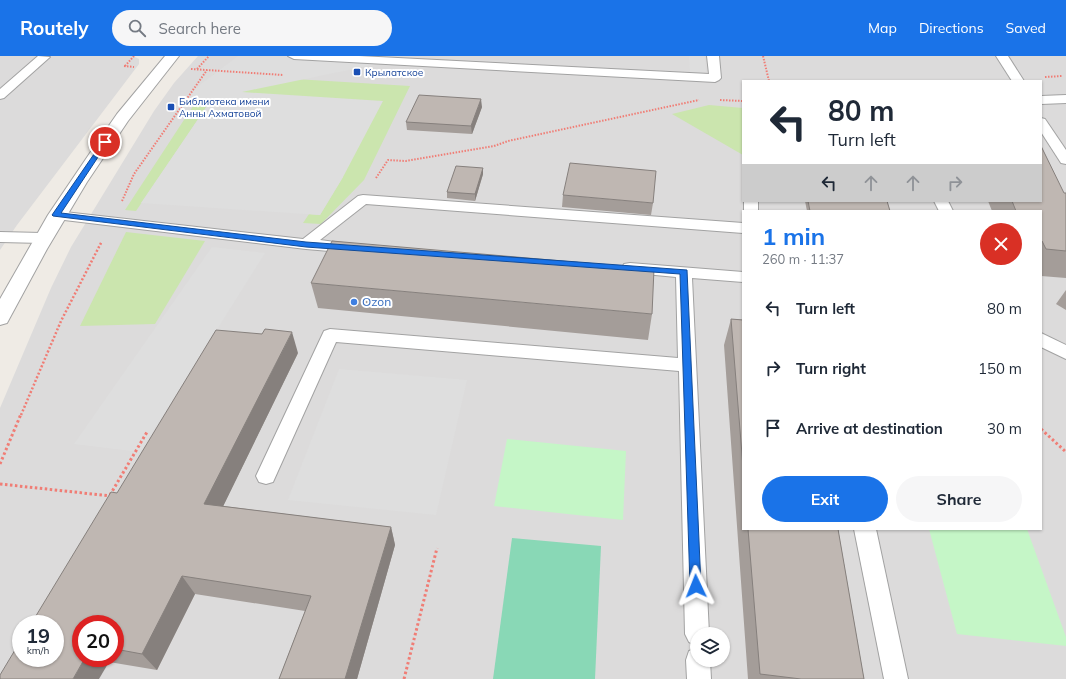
<!DOCTYPE html>
<html lang="en">
<head>
<meta charset="utf-8">
<style>
  :root { --surface:#fff; --page:#f6f6f7; --text:#1f2937; --muted:#747a83; --accent:#1a73e8 }
  body { margin:0; font-family:Mulish,sans-serif; background:var(--page); color:var(--text); height:100vh; display:flex; flex-direction:column; font-size:15px; white-space:nowrap }
  * { box-sizing:border-box; margin:0 }
  p { font-size:13px; color:var(--muted) }
  .icon { flex:none; width:22px; height:22px; fill:none; stroke:currentColor; stroke-width:2; stroke-linecap:round; stroke-linejoin:round }
  .map { position:relative; flex:1; overflow:hidden }
  .drawer { position:absolute; left:742px; top:154px; width:300px; height:320px; display:flex; flex-direction:column; background:var(--surface); border-radius:0px; box-shadow:0 1px 3px #0004 }
  .drawer>* { flex:none }
  .guide { position:absolute; left:742px; top:24px; width:300px; height:122px; border-radius:0px; box-shadow:0 1px 3px #0004; background:#fff; color:var(--text); overflow:hidden }
  .tools { position:absolute; left:690px; top:571px; display:grid; gap:8px }
  .tools a { display:grid; place-items:center; width:40px; height:40px; border-radius:50%; background:var(--surface); box-shadow:0 1px 3px #0004; font-size:20px }
  .speed { position:absolute; left:12px; top:559px; display:flex; gap:8px; font-size:20px; font-weight:700; text-align:center }
  .speed>* { display:grid; place-content:center; width:52px; height:52px; border-radius:50%; background:var(--surface); box-shadow:0 1px 3px #0004; line-height:1 }
  .speed small { font-size:10px; font-weight:400 }
  .speed .limit { border:6px solid #d22; background:#fff; color:#111 }
  .pin { position:absolute; display:grid; place-items:center; width:34px; height:34px; color:#fff; margin:-17px; border:2px solid #fff; border-radius:50%; box-shadow:0 1px 4px #0007 }
  .me { position:absolute; width:44px; margin:-22px; rotate:358deg; stroke-linejoin:round; filter:drop-shadow(0 0 3px #0008) }
  .turn { display:flex; align-items:center; gap:14px; height:84px; padding:0 20px; font-size:18px }
  .turn .icon { width:52px; height:52px; stroke-width:2.5 }
  .turn b { display:block; font-size:28px; line-height:34px }
  .lanes { display:flex; align-items:center; height:38px; padding:0 20px; background:#0003; justify-content:center; gap:20px; direction:ltr }
  .lanes .off { opacity:.35 }
  .round { display:grid; place-items:center; flex:none; width:42px; height:42px; border-radius:21px; background:var(--page) }
  .head { display:flex; align-items:center; justify-content:space-between; height:68px; padding:0 20px }
  h1 { font-size:24px; font-weight:700; line-height:30px; color:var(--accent) }
  .action { display:flex; gap:8px; margin-top:auto; padding:8px 20px }
  .action a { flex:1; height:46px; border-radius:24px; background:var(--accent); color:#fff; font-size:16px; font-weight:700; line-height:46px; text-align:center }
  .action a+a { background:var(--page); color:var(--text) }
  ul { padding:0; list-style:none }
  li { display:flex; align-items:center; gap:12px; height:60px; padding:0 20px }
  li div { flex:1 }
  li b { display:block; font-size:15px }
  li em { font-style:normal }
  header { display:flex; align-items:center; gap:24px; box-sizing:border-box; height:56px; padding:0 20px; background:var(--accent); color:#fff }
  header strong { font-size:19px }
  nav { display:flex; gap:22px; margin-inline-start:auto; font-size:14px }
  .search { width:280px; height:36px; background:var(--page); display:flex; align-items:center; gap:10px; box-sizing:border-box; padding:0 14px; border-radius:22px; color:var(--muted); font-size:15px }
  .map>svg:first-child { display:block }
</style>
</head>
<body>
<header>
<strong>Routely</strong>
<div class="search"><svg class="icon" aria-label="search" viewBox="0 0 24 24"><circle cx="10" cy="10" r="6"/><path d="M15 15l6 6"/></svg>Search here</div>
<nav><a>Map</a><a>Directions</a><a>Saved</a></nav>
</header>
<div class="map">
<svg width="1066" height="623" viewBox="0 0 1066 623">
  <rect width="100%" height="100%" fill="#efebe5"/>
  <g fill="#dcdbdb" fill-rule="evenodd">
    <path d="M0 0H133L139 3V8L17 169 0 194Z"/>
    <path d="M198 0H1066V623H0V352L51 232 71 191 154 55 174 27ZM743 25H1041V145H743ZM743 155H1041V473H743ZM21 568H55V602H21ZM81 568H115V602H81ZM697 578H723V604H697Z"/>
  </g>
  <g fill="#cbe5ae">
    <path d="M214 18 410 30 364 124 321 168 303 167 309 158 320 159 343 121 217 35 136 155 125 154Z"/>
    <path d="M709 49 743 52V99L672 58Z"/>
    <path d="M126 176 205 185 155 268 80 270Z"/>
  </g>
  <g fill="#c5f6c7">
    <path d="M507 383 626 395 623 464 494 450Z"/>
    <path d="M929 473H1027L1066 581V590L957 578Z"/>
  </g>
  <path fill="#89d8b6" d="M512 482 601 490 595 623H493Z"/>
  <g fill="#dedede">
    <path d="M238 0H416L242 36 383 45 343 121 320 159 141 147 212 43 171 51Z"/>
    <path d="M689 0H705L706 16H690Z"/>
    <path d="M212 191 265 197 140 396 74 388Z"/>
    <path d="M339 313 467 324 436 459 288 444Z"/>
  </g>
  <g fill="none" stroke-linecap="round" stroke-linejoin="round">
    <defs>
      <g id="service">
        <path d="M38 0 50 1 4 42 0 43V33Z"/>
        <path d="M288 0H359L709 18 707 0H719L721 22 719 24 715 26 294 3Z"/>
        <path d="M996 0H1008L1024 25H1012Z"/>
        <path d="M1066 39V47L1041 48V40Z"/>
        <path d="M1041 62 1045 63 1066 94V108L1061 107 1041 76Z"/>
        <path d="M363 139 743 167V177L366 148 320 184 358 189 361 192 358 195 353 197 306 193 56 163 51 162 49 159 51 156 56 155 303 183 358 140Z"/>
        <rect x="744" y="145" width="14" height="10"/>
        <path d="M934 145H948L953 155H939Z"/>
        <path d="M0 176 42 177 47 179 50 182 47 185 42 187 0 186Z"/>
        <path d="M630 207 743 216V226L692 222 709 578H697V590L689 586 685 578 679 315 336 286 273 426 266 428 259 426 256 420 324 275 330 273 678 302 676 221 624 216 622 212 624 208Z"/>
        <path d="M1041 277 1066 289V303L1041 291Z"/>
        <path d="M854 473H876L908 623H884Z"/>
        <path d="M697 592V604H710L711 623H687L686 604 689 595Z"/>
      </g>
      <path id="tertiary" d="M165 0H179L128 65 87 126 47 193 7 267 0 269V243L48 159 92 94 117 58Z"/>
    </defs>
    <use href="#service" stroke="#a2a2a2" stroke-width="2"/>
    <use href="#tertiary" stroke="#a2a2a2" stroke-width="2"/>
    <g stroke="#f07d75" stroke-width="2" stroke-dasharray="1.5 1.5" stroke-linecap="butt">
      <path d="M763 0 769 25"/>
      <path d="M124 10 134 11"/>
      <path d="M125 10 134 0"/>
      <path d="M191 13 283 19"/>
      <path d="M197 13 209 0"/>
      <path d="M1045 21 1062 20"/>
      <path d="M720 44 743 45"/>
      <path d="M376 122 388 104 406 105 494 90 508 85 699 44"/>
      <path d="M122 145 134 118 207 14"/>
    </g>
    <path stroke="#f07d75" stroke-width="2.5" stroke-dasharray="2 2" stroke-linecap="butt" d="M21 359 61 265 102 185"/>
    <g stroke="#f07d75" stroke-width="3" stroke-dasharray="2.5 2.5" stroke-linecap="butt">
      <path d="M1041 373 1066 396"/>
      <path d="M0 408 21 358"/>
      <path d="M0 428 111 440"/>
      <path d="M110 439 147 376"/>
      <path d="M404 623 437 492"/>
    </g>
    <use href="#service" fill="#fff" fill-rule="evenodd"/>
    <use href="#tertiary" fill="#fff" fill-rule="evenodd"/>
  </g>
  <g fill="#a49d99" fill-rule="evenodd">
    <path d="M482 51 472 78 407 74 406 66Z"/>
    <path d="M483 112V118L475 145 447 142V136Z"/>
    <path d="M1064 137H1066V222L1041 220V155H992L988 145H1041Z"/>
    <path d="M563 139 653 147 651 159 562 151Z"/>
    <path d="M805 145H887L890 155H807Z"/>
    <path d="M311 227 652 258 648 284 318 252Z"/>
    <path d="M1066 234V254L1056 248Z"/>
    <path d="M731 263 743 264V473H838L864 623H748L724 289Z"/>
    <path d="M298 297 223 450 391 471 395 489 357 623H279L305 555 195 538 157 614 109 606 0 623 117 437ZM81 568H115V602H81Z"/>
  </g>
  <g fill="#86807d">
    <path d="M481 43 482 51 472 78 471 70Z"/>
    <path d="M483 112V118L475 145V138Z"/>
    <path d="M292 276 298 297 215 467 204 448Z"/>
    <path d="M391 471 395 489 357 623H345Z"/>
    <path d="M182 520 195 538 157 614 142 598Z"/>
    <path d="M85 602H105L109 606 99 623H73Z"/>
  </g>
  <g fill="#bfb7b2" stroke="#86807d">
    <path d="M419 39 481 43 471 70 406 66Z"/>
    <path d="M1041 90 1064 137H1066V195L1046 193 1042 185H1041V155H1016L1012 145H1041Z"/>
    <path d="M570 107 656 115 653 147 563 139Z"/>
    <path d="M456 110 483 112 475 138 447 136Z"/>
    <path d="M808 145H887L890 155H810Z"/>
    <path d="M332 185 654 213 652 258 311 227Z"/>
    <path d="M731 263 743 264V411Z"/>
    <path d="M265 273 292 276 204 448 391 471 345 623H279L311 540 182 520 142 598 115 593V568H81V602H85L73 623H0V619L21 584V602H55V568H31L111 436 117 437 216 274 262 278Z"/>
    <path d="M748 473H838L864 623H801L760 618Z"/>
  </g>
  <path fill="#1a73e8" stroke="#114b97" d="M105 84 108 86 61 157 306 186 687 214 701 530 700 534 696 536 691 534 690 530 680 218 306 191 53 160 52 159 103 85Z"/>
  <g fill="#1a4fb4" stroke="#fff" stroke-width="1.5">
    <rect x="353" y="12" width="8" height="8" rx="2"/>
    <rect x="167" y="47" width="8" height="8" rx="2"/>
  </g>
  <circle fill="#3f7fe0" stroke="#fff" stroke-width="1.5" cx="354" cy="246" r="4"/>
  <g text-anchor="middle" stroke-width="4" stroke-linejoin="round" paint-order="stroke">
    <g font-size="10" fill="#164399" stroke="#fff" text-anchor="start">
      <text x="365" y="20">Крылатское</text>
      <text x="179" y="49">Библиотека имени<tspan x="179" dy="12">Анны Ахматовой</tspan></text>
    </g>
    <g font-size="12" fill="#366cbe" stroke="#fff" text-anchor="start">
      <text x="362" y="250">Ozon</text>
    </g>
  </g>
</svg>
<div class="tools">
<a><svg class="icon" aria-label="layers" viewBox="0 0 24 24"><path d="M12 4l9 5-9 5-9-5zM3 14l9 5 9-5"/></svg></a>
</div>
<div class="speed"><div>19<small>km/h</small></div><div class="limit">20</div></div>
<div class="pin" style="left:105px;top:86px;background:#d93025"><svg class="icon" aria-label="arrive" viewBox="0 0 24 24"><path d="M6 21V4h12l-3 4 3 4H6"/></svg></div>
<svg class="me" style="left:696px;top:530px" viewBox="-20 -20 40 40"><path d="M0-17L14 15 0 8-14 15z" fill="#1a73e8" stroke="#fff" stroke-width="4"/></svg>
<div class="guide">
<div class="turn"><svg class="icon" aria-label="left" viewBox="0 0 24 24"><path d="M17 20v-9H6M10 6l-5 5 5 5"/></svg><div><b>80 m</b>Turn left</div></div>
<div class="lanes"><svg class="icon" aria-label="left" viewBox="0 0 24 24"><path d="M17 20v-9H6M10 6l-5 5 5 5"/></svg><svg class="icon off" aria-label="ahead" viewBox="0 0 24 24"><path d="M12 20V5M6 11l6-6 6 6"/></svg><svg class="icon off" aria-label="ahead" viewBox="0 0 24 24"><path d="M12 20V5M6 11l6-6 6 6"/></svg><svg class="icon off" aria-label="right" viewBox="0 0 24 24"><path d="M7 20v-9h11M14 6l5 5-5 5"/></svg></div>
</div>
<section class="drawer">
<div class="head"><div><h1>1 min</h1><p>260 m · 11:37</p></div><a class="round" style="background:#d93025;color:#fff"><svg class="icon" aria-label="close" viewBox="0 0 24 24"><path d="M6 6l12 12M18 6L6 18"/></svg></a></div>
<ul>
<li><svg class="icon" aria-label="left" viewBox="0 0 24 24"><path d="M17 20v-9H6M10 6l-5 5 5 5"/></svg><div><b>Turn left</b></div><em>80 m</em></li>
<li><svg class="icon" aria-label="right" viewBox="0 0 24 24"><path d="M7 20v-9h11M14 6l5 5-5 5"/></svg><div><b>Turn right</b></div><em>150 m</em></li>
<li><svg class="icon" aria-label="arrive" viewBox="0 0 24 24"><path d="M6 21V4h12l-3 4 3 4H6"/></svg><div><b>Arrive at destination</b></div><em>30 m</em></li>
</ul>
<div class="action"><a>Exit</a><a>Share</a></div>
</section>
</div>
</body>
</html>
